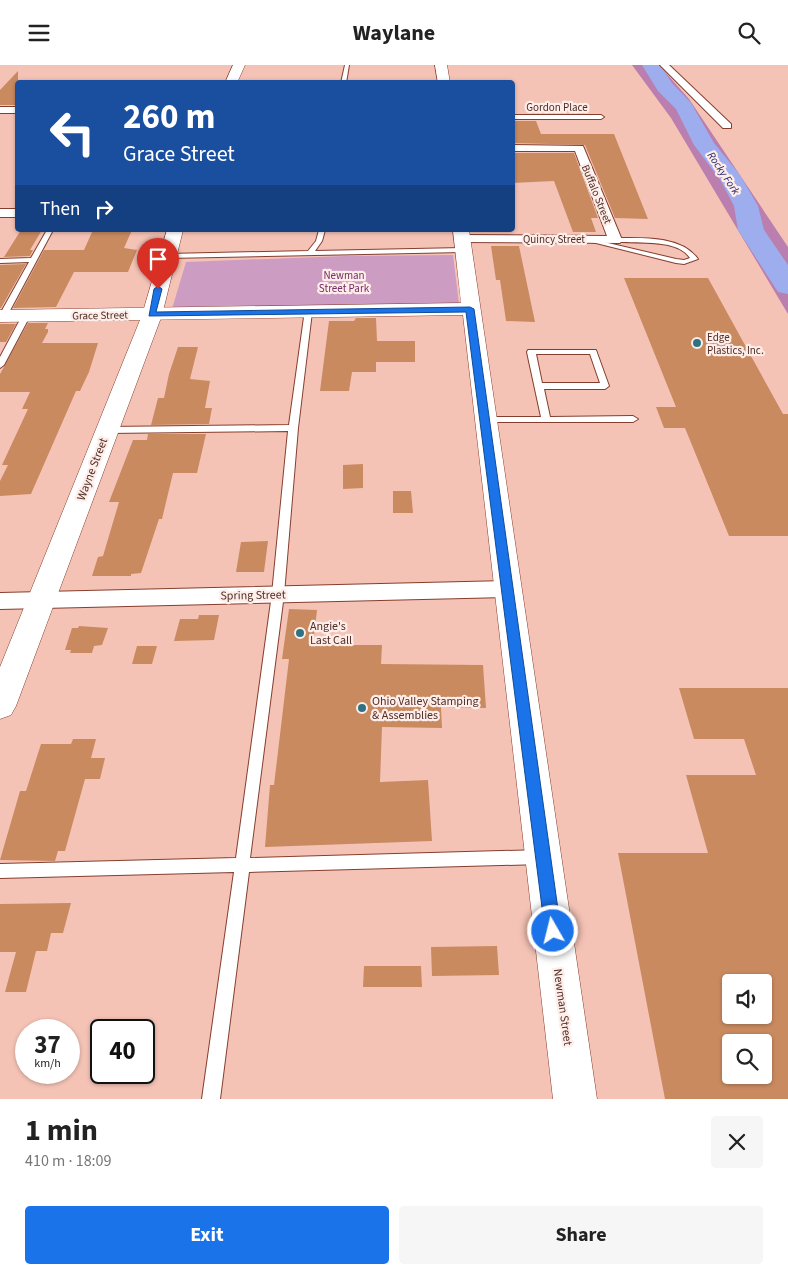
<!DOCTYPE html>
<html lang="en">
<head>
<meta charset="utf-8">
<style>
  :root { --surface:#fff; --page:#f6f6f6; --text:#222; --muted:#767676; --accent:#1a73e8 }
  body { margin:0; font-family:"Source Sans 3",sans-serif; background:var(--page); color:var(--text); height:100vh; display:flex; flex-direction:column; font-size:19px; white-space:nowrap }
  * { box-sizing:border-box; margin:0 }
  p { font-size:16px; color:var(--muted) }
  .icon { flex:none; width:28px; height:28px; fill:none; stroke:currentColor; stroke-width:2; stroke-linecap:round; stroke-linejoin:round }
  .map { position:relative; height:1034px; overflow:hidden }
  .side { display:flex; flex-direction:column; background:var(--surface); flex:1 }
  .side>* { flex:none }
  .banner { position:absolute; left:15px; top:15px; width:500px; height:152px; border-radius:5px; box-shadow:0 1px 4px #0004; background:#1a4fa0; color:#fff; overflow:hidden }
  .controls { position:absolute; left:722px; top:909px; display:grid; gap:10px }
  .controls a { display:grid; place-items:center; width:50px; height:50px; border-radius:5px; background:var(--surface); box-shadow:0 1px 4px #0004; font-size:25px }
  .speed { position:absolute; left:15px; top:954px; display:flex; gap:10px; font-size:25px; font-weight:700; text-align:center }
  .speed>* { display:grid; place-content:center; width:65px; height:65px; border-radius:50%; background:var(--surface); box-shadow:0 1px 4px #0004; line-height:1 }
  .speed small { font-size:12px; font-weight:400 }
  .speed .limit { border:2px solid #111; border-radius:8px; background:#fff; color:#111 }
  .pin { position:absolute; display:grid; place-items:center; width:42px; height:42px; color:#fff; margin:-51px -21px; border-radius:50% 50% 50% 0; rotate:-45deg; box-shadow:0 0 5px #0007 }
  .pin .icon { rotate:45deg }
  .me { position:absolute; width:55px; margin:-28px; rotate:352deg; stroke-linejoin:round; filter:drop-shadow(0 0 4px #0008) }
  .turn { display:flex; align-items:center; gap:18px; height:105px; padding:0 25px; font-size:22px }
  .turn .icon { width:65px; height:65px; stroke-width:2.5 }
  .turn b { display:block; font-size:35px; line-height:42px }
  .then { display:flex; align-items:center; height:48px; padding:0 25px; background:#0003; gap:10px; font-size:19px }
  .round { display:grid; place-items:center; flex:none; width:52px; height:52px; border-radius:5px; background:var(--page) }
  .headline { display:flex; align-items:center; justify-content:space-between; height:85px; padding:0 25px }
  h1 { font-size:30px; font-weight:700; line-height:38px }
  .button { display:flex; gap:10px; margin-top:auto; padding:10px 25px }
  .button a { flex:1; height:58px; border-radius:5px; background:var(--accent); color:#fff; font-size:20px; font-weight:700; line-height:58px; text-align:center }
  .button a+a { background:var(--page); color:var(--text) }
  header { display:flex; justify-content:space-between; align-items:center; height:65px; padding:0 25px; background:var(--surface); font-size:22px; font-weight:700 }
  .map>svg:first-child { display:block }
</style>
</head>
<body>
<header><svg class="icon" aria-label="menu" viewBox="0 0 24 24"><path d="M4 6h16M4 12h16M4 18h16"/></svg>Waylane<svg class="icon" aria-label="search" viewBox="0 0 24 24"><circle cx="10" cy="10" r="6"/><path d="M15 15l6 6"/></svg></header>
<div class="map">
<svg width="788" height="1034" viewBox="0 0 788 1034">
  <rect width="100%" height="100%" fill="#f5c3b6"/>
  <path fill="#cd9cc2" d="M453 190 459 239 172 244 186 197 345 191Z"/>
  <path fill="#ba7fae" d="M632 0H659L689 34 788 182V249L671 53Z"/>
  <g fill="none" stroke-linecap="round" stroke-linejoin="round">
    <path fill="#9eadee" fill-rule="evenodd" d="M642 0H660L672 18 691 38 714 78 740 110 758 141 764 165 788 200V229L778 227 738 165 734 141 721 116 694 80 676 44 658 26Z"/>
  </g>
  <g fill="#c98a60" fill-rule="evenodd">
    <path d="M18 6V40H0V25Z"/>
    <path d="M512 56H536L541 69H614L648 154 615 153 585 80 512 78Z"/>
    <path d="M512 88H574L598 153H591L596 167H573L554 116 512 118Z"/>
    <path d="M21 165H42L30 185H33L30 191 4 192Z"/>
    <path d="M93 165H132L124 183 137 185 128 207H74L56 242 13 243 44 185H84Z"/>
    <path d="M491 181H519L535 257 506 256 500 215H496Z"/>
    <path d="M26 199 1 243H0V200Z"/>
    <path d="M624 213H708L783 349H788V471H729L685 363H664L656 342H676Z"/>
    <path d="M356 253H376L377 276H415V297H376V307H352L349 326H320L329 256H354Z"/>
    <path d="M28 258H48L45 264H48V267L42 278H98L89 307 80 326H76L31 429 0 431V416L8 400H2L28 344H22L30 327H0V309Z"/>
    <path d="M0 259H16L6 277H0Z"/>
    <path d="M178 282H198L190 314 210 316 205 343H212L209 359 151 360 158 333H164L169 309Z"/>
    <path d="M148 369H206L197 408H173L162 454H159L141 508 131 509V511H92L98 492 103 491 119 437H109L133 375H147Z"/>
    <path d="M363 399V423L343 424V400Z"/>
    <path d="M393 426H411L413 448H393Z"/>
    <path d="M268 476 264 507H236L241 477Z"/>
    <path d="M289 544 317 545 313 580H382L381 599 483 600 486 643 441 642 442 663 382 662 380 717 428 715 432 776 265 782 270 720H274L289 594H282Z"/>
    <path d="M199 550H219L214 575 174 576 180 554H198Z"/>
    <path d="M79 561 108 563 102 580 94 581 92 588H70L71 585H65L72 563H78Z"/>
    <path d="M137 581H157L152 599H132Z"/>
    <path d="M679 623H788V1034H665L618 788H708L686 710H756L744 674H694ZM731 918H764V950H731ZM731 978H764V1010H731Z"/>
    <path d="M73 674H96L91 693H105L100 714H85L65 786H58L55 796 0 795 20 726H26L41 679H71Z"/>
    <path d="M71 838 63 868H51L47 886H36L26 927H5L16 887H0V839Z"/>
    <path d="M497 881 499 910 432 911 431 882Z"/>
    <path d="M364 901H421L422 922H363Z"/>
  </g>
  <g fill="none" stroke-linecap="round" stroke-linejoin="round">
    <defs>
      <g id="service">
        <path d="M345 0H349L346 18H341Z"/>
        <path d="M512 50H601L604 52 601 54H512Z"/>
        <path d="M47 165H53L7 251 0 253V249L29 197 0 198V194L31 193Z"/>
        <path d="M319 165H325L322 176 315 186 463 183 467 185 463 187 167 193 163 191 167 189 308 186 316 176Z"/>
        <path d="M615 173C641 173 681 170 698 194L684 199 676 198 588 176 591 174 676 194 684 195 690 193C676 172 634 180 613 176L612 175Z"/>
        <path d="M305 245 312 247 298 363 284 529 250 793 541 785 546 787 548 792 546 797 541 799 249 807 220 1034H202L234 807 0 813V799L236 793 272 529 288 366 108 368 103 365 108 362 289 360Z"/>
        <path d="M23 249 30 251 4 300 0 303V292Z"/>
        <path d="M528 285H596L609 321 605 324H544L550 352 633 351 638 354 633 357H482V353L485 352H541L527 287ZM536 289H590L600 318H542Z"/>
      </g>
      <g id="minor">
        <path d="M660 0H669L731 59V63H723Z"/>
        <rect x="0" y="42" width="18" height="6"/>
        <path d="M512 80 583 81 622 175 620 178 457 177 456 174 457 171 462 170 607 171 575 86H512Z"/>
        <rect x="0" y="144" width="18" height="8"/>
        <path d="M507 516 515 519 518 524 515 529 507 532 0 544V528Z"/>
      </g>
      <g id="tertiary">
        <path d="M435 0H447L450 18H438Z"/>
        <path d="M453 165H469L597 1034H553L463 250 0 257V245L461 238Z"/>
      </g>
      <g id="secondary">
        <path d="M233 0H245L237 18H225Z"/>
        <path d="M167 165H183L162 250 16 641 11 650 0 654V602L142 250Z"/>
      </g>
    </defs>
    <use href="#service" stroke="#853e2e" stroke-width="2"/>
    <use href="#minor" stroke="#853e2e" stroke-width="2"/>
    <use href="#tertiary" stroke="#853e2e" stroke-width="1"/>
    <use href="#secondary" stroke="#853e2e" stroke-width="1"/>
    <use href="#service" fill="#fff" fill-rule="evenodd"/>
    <use href="#minor" fill="#fff" fill-rule="evenodd"/>
    <use href="#tertiary" fill="#fff" fill-rule="evenodd"/>
    <use href="#secondary" fill="#fff" fill-rule="evenodd"/>
  </g>
  <path fill="#1a73e8" stroke="#114b97" d="M158 221 162 224 156 247 470 242 474 244 561 866 558 872 553 874 547 872 545 866 466 247 149 251 154 224Z"/>
  <g fill="#2e7382" stroke="#feede8" stroke-width="2">
    <circle cx="697" cy="278" r="5"/>
    <circle cx="300" cy="568" r="5"/>
    <circle cx="362" cy="643" r="5"/>
  </g>
  <g text-anchor="middle" stroke-width="4.5" stroke-linejoin="round" paint-order="stroke">
    <g font-size="11" fill="#4f2e26" stroke="#feede8">
      <text x="557" y="46">Gordon Place</text>
      <text transform="translate(597 129) rotate(68)" y="4">Buffalo Street</text>
      <text x="554" y="178">Quincy Street</text>
      <text transform="translate(100 250) rotate(-1)" y="4">Grace Street</text>
    </g>
    <g font-size="11" font-style="italic" fill="#1c1e68" stroke="#feede8">
      <text transform="translate(724 108) rotate(56)" y="4">Rocky Fork</text>
    </g>
    <g font-size="11" fill="#742e69" stroke="#feede8">
      <text x="344" y="214">Newman<tspan x="344" dy="13">Street Park</tspan></text>
    </g>
    <g font-size="11" fill="#4f2e26" stroke="#feede8" text-anchor="start">
      <text x="707" y="276">Edge<tspan x="707" dy="13">Plastics, Inc.</tspan></text>
    </g>
    <g font-size="12" fill="#4f2e26" stroke="#feede8">
      <text transform="translate(92 404) rotate(-69)" y="4">Wayne Street</text>
      <text transform="translate(253 530) rotate(-1)" y="4">Spring Street</text>
      <text transform="translate(563 942) rotate(82)" y="4">Newman Street</text>
    </g>
    <g font-size="12" fill="#4f2e26" stroke="#feede8" text-anchor="start">
      <text x="310" y="565">Angie's<tspan x="310" dy="14">Last Call</tspan></text>
      <text x="372" y="640">Ohio Valley Stamping<tspan x="372" dy="14">&amp; Assemblies</tspan></text>
    </g>
  </g>
</svg>
<div class="controls">
<a><svg class="icon" aria-label="sound" viewBox="0 0 24 24"><path d="M4 9h4l5-4v14l-5-4H4zM17 9q2 3 0 6"/></svg></a>
<a><svg class="icon" aria-label="search" viewBox="0 0 24 24"><circle cx="10" cy="10" r="6"/><path d="M15 15l6 6"/></svg></a>
</div>
<div class="speed"><div>37<small>km/h</small></div><div class="limit">40</div></div>
<div class="pin" style="left:158px;top:224px;background:#d93025"><svg class="icon" aria-label="arrive" viewBox="0 0 24 24"><path d="M6 21V4h12l-3 4 3 4H6"/></svg></div>
<svg class="me" style="left:553px;top:866px" viewBox="-20 -20 40 40"><circle r="17" fill="#1a73e8" stroke="#fff" stroke-width="3"/><path d="M0-11L8 9 0 5-8 9z" fill="#fff"/></svg>
<div class="banner">
<div class="turn"><svg class="icon" aria-label="left" viewBox="0 0 24 24"><path d="M17 20v-9H6M10 6l-5 5 5 5"/></svg><div><b>260 m</b>Grace Street</div></div>
<div class="then">Then<svg class="icon" aria-label="right" viewBox="0 0 24 24"><path d="M7 20v-9h11M14 6l5 5-5 5"/></svg></div>
</div>
</div>
<section class="side">
<div class="headline"><div><h1>1 min</h1><p>410 m · 18:09</p></div><a class="round"><svg class="icon" aria-label="close" viewBox="0 0 24 24"><path d="M6 6l12 12M18 6L6 18"/></svg></a></div>
<div class="button"><a>Exit</a><a>Share</a></div>
</section>
</body>
</html>
